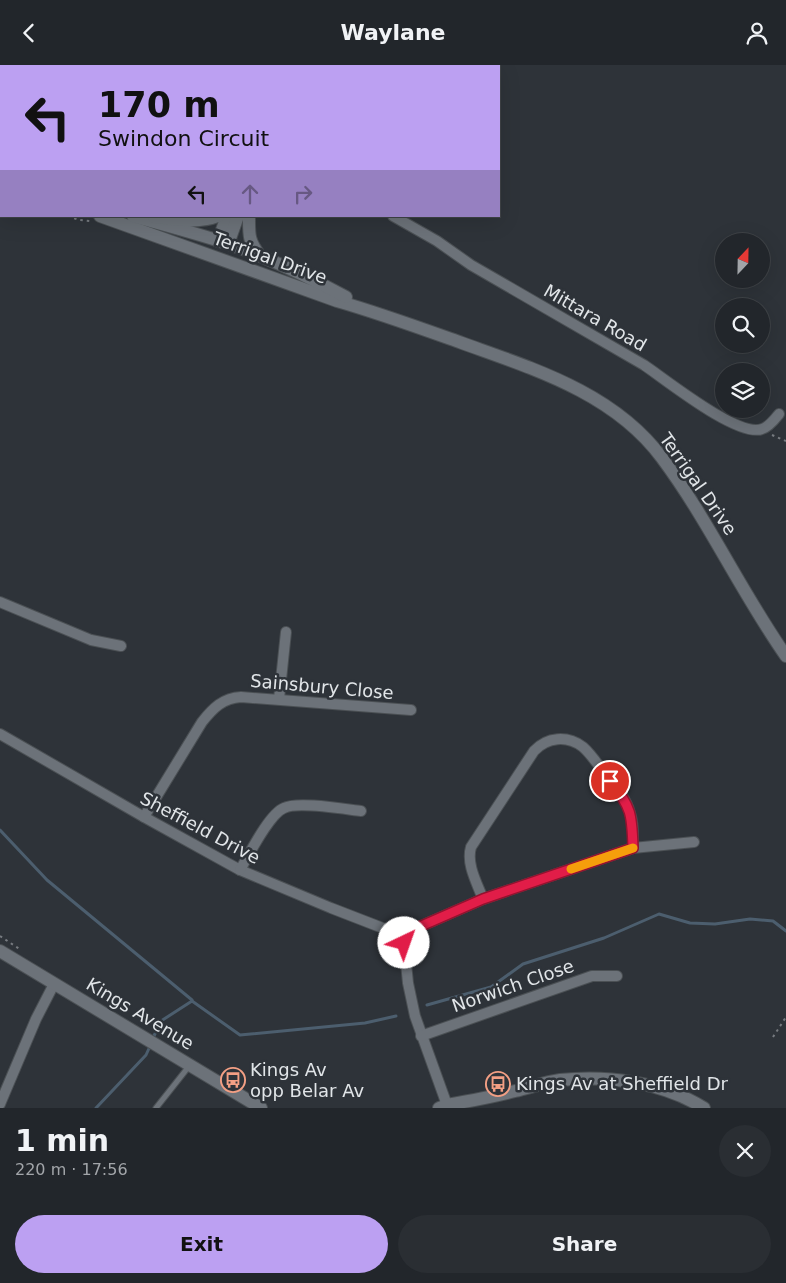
<!DOCTYPE html>
<html lang="en">
<head>
<meta charset="utf-8">
<style>
  :root { --surface:#22262b; --page:#2a2e33; --text:#f1f3f6; --muted:#a2a5a9; --line:#3f4347; --accent:#bca0f2 }
  body { margin:0; font-family:"DejaVu Sans",sans-serif; background:var(--page); color:var(--text); height:100vh; display:flex; flex-direction:column; font-size:19px; white-space:nowrap }
  * { box-sizing:border-box; margin:0 }
  p { font-size:16px; color:var(--muted) }
  .icon { flex:none; width:28px; height:28px; fill:none; stroke:currentColor; stroke-width:2; stroke-linecap:round; stroke-linejoin:round }
  .map { position:relative; height:1043px; overflow:hidden }
  .panel { display:flex; flex-direction:column; background:var(--surface); flex:1 }
  .panel>* { flex:none }
  .hud { position:absolute; left:0px; top:0px; width:500px; height:152px; box-shadow:0 5px 20px #0002,0 0 0 1px var(--line); background:#bca0f2; color:#111; overflow:hidden }
  .needle { width:32px; rotate:22deg }
  .tools { position:absolute; left:715px; top:168px; display:grid; gap:10px }
  .tools a { display:grid; place-items:center; width:55px; height:55px; border-radius:50%; background:var(--surface); box-shadow:0 5px 20px #0002,0 0 0 1px var(--line); font-size:25px }
  .pin { position:absolute; display:grid; place-items:center; width:42px; height:42px; color:#fff; margin:-21px; border:2px solid #fff; border-radius:50%; box-shadow:0 1px 5px #0007 }
  .me { position:absolute; width:55px; margin:-28px; rotate:42deg; stroke-linejoin:round; filter:drop-shadow(0 0 4px #0008) }
  .turn { display:flex; align-items:center; gap:18px; height:105px; padding:0 15px; font-size:22px }
  .turn .icon { width:65px; height:65px; stroke-width:2.5 }
  .turn b { display:block; font-size:35px; line-height:42px }
  .lanes { display:flex; align-items:center; height:48px; padding:0 15px; background:#0003; justify-content:center; gap:25px; direction:ltr }
  .lanes .off { opacity:.35 }
  .round { display:grid; place-items:center; flex:none; width:52px; height:52px; border-radius:26px; background:var(--page) }
  .summary { display:flex; align-items:center; justify-content:space-between; height:85px; padding:0 15px }
  h1 { font-size:30px; font-weight:700; line-height:38px }
  .action { display:flex; gap:10px; margin-top:auto; padding:10px 15px }
  .action a { flex:1; height:58px; border-radius:30px; background:var(--accent); color:#111; font-size:20px; font-weight:700; line-height:58px; text-align:center }
  .action a+a { background:var(--page); color:var(--text) }
  header { display:flex; justify-content:space-between; align-items:center; height:65px; padding:0 15px; background:var(--surface); font-size:22px; font-weight:700 }
  .map>svg:first-child { display:block }
</style>
</head>
<body>
<header><svg class="icon" aria-label="back" viewBox="0 0 24 24"><path d="M15 5l-7 7 7 7"/></svg>Waylane<svg class="icon" aria-label="person" viewBox="0 0 24 24"><circle cx="12" cy="8" r="4"/><path d="M4 21q1-7 8-7t8 7"/></svg></header>
<div class="map">
<svg width="786" height="1043" viewBox="0 0 786 1043">
  <rect width="100%" height="100%" fill="#2e3339"/>
  <g fill="none" stroke-linecap="round" stroke-linejoin="round">
    <g stroke="#4c5e6e" stroke-width="3">
      <path d="M0 765 47 815 192 935"/>
      <path d="M427 940 491 922 523 899 604 873 659 849 690 858 715 859 750 854 773 856 786 866"/>
      <path d="M153 973 161 956 192 936 240 970 365 958 396 951"/>
      <path d="M96 1043 146 990 151 979"/>
    </g>
    <defs>
      <path id="service" d="M156 1043 190 1000"/>
      <g id="minor">
        <path d="M393 151 437 176 471 200 644 300C665 314 738 373 762 364 769 362 775 354 779 349"/>
        <path d="M0 537 91 575 121 581"/>
        <path d="M279 634 286 567"/>
        <path d="M0 669 144 752 240 805 331 843 393 867"/>
        <path d="M144 752 202 657C213 643 223 633 241 632L411 645"/>
        <path d="M240 805C249 790 269 749 284 743 297 736 344 744 361 746"/>
        <path d="M483 834C477 818 466 799 471 782L534 686C547 672 567 670 583 682 592 690 598 700 605 709 615 721 626 733 630 748 634 759 633 772 633 783"/>
        <circle cx="403" cy="868" r="10"/>
        <path d="M412 865 483 834 633 783 694 777"/>
        <path d="M404 878 408 918 415 951 447 1040"/>
        <path d="M421 971 592 911H617"/>
        <path d="M0 1039 36 954 54 919"/>
      </g>
      <g id="tertiary">
        <path d="M215 1V0"/>
        <path d="M218 176 227 151"/>
        <path d="M228 179 238 151"/>
        <path d="M0 886 261 1043"/>
        <path d="M439 1043 447 1040C470 1036 492 1032 515 1026 529 1023 545 1017 560 1015 608 1010 662 1017 704 1043"/>
      </g>
      <g id="secondary">
        <path d="M0 115 1 116"/>
        <path d="M100 151 337 236C379 248 420 263 462 278 534 304 614 328 662 393 709 456 741 527 786 591"/>
        <path d="M133 151C164 160 195 168 226 178 267 192 307 211 346 232"/>
        <path d="M249 151C249 170 248 175 260 191"/>
        <path d="M154 152C175 154 198 159 218 151"/>
      </g>
    </defs>
    <use href="#service" stroke="#4b5054" stroke-width="7"/>
    <use href="#minor" stroke="#4b5054" stroke-width="12"/>
    <use href="#tertiary" stroke="#4b5054" stroke-width="14"/>
    <use href="#secondary" stroke="#4b5054" stroke-width="14"/>
    <g stroke="#777b80" stroke-width="2" stroke-dasharray="2.5 4" stroke-linecap="butt">
      <path d="M68 151 79 155 90 156"/>
      <path d="M772 370 786 376"/>
      <path d="M0 871 21 885"/>
      <path d="M773 972 786 952"/>
    </g>
    <use href="#service" stroke="#6c7279" stroke-width="5"/>
    <use href="#minor" stroke="#6c7279" stroke-width="10"/>
    <use href="#tertiary" stroke="#6c7279" stroke-width="12"/>
    <use href="#secondary" stroke="#6c7279" stroke-width="12"/>
  </g>
  <g fill="none" stroke-linecap="round" stroke-linejoin="round">
    <defs>
      <path id="route" d="M404 878C411 876 414 872 412 865L483 834 633 783C632 751 632 742 610 716"/>
    </defs>
    <use href="#route" stroke="#92132f" stroke-width="12"/>
    <use href="#route" stroke="#e11d48" stroke-width="9"/>
    <path stroke="#f59e0b" stroke-width="9" d="M571 804 633 783"/>
  </g>
  <defs>
    <symbol id="bus-ring" viewBox="-11 -11 22 22"><circle r="9.5" fill="#2e3339" stroke="#f39f84" stroke-width="1.5"/><path d="M-5-6H5V4H4V6H2V4H-2V6H-4V4H-5ZM-3.5-4V0h7V-4ZM-3.5 1.2v1.5H-2V1.2ZM2 1.2v1.5H3.5V1.2Z" fill="#f39f84"/></symbol>
  </defs>
  <g fill-rule="evenodd">
    <use href="#bus-ring" x="219" y="1001" width="28" height="28"/>
    <use href="#bus-ring" x="484" y="1005" width="28" height="28"/>
  </g>
  <g text-anchor="middle" stroke-width="5" stroke-linejoin="round" paint-order="stroke">
    <g font-size="18" fill="#e1e5e8" stroke="#2e3339">
      <text transform="translate(270 193) rotate(20)" y="6">Terrigal Drive</text>
      <text transform="translate(595 253) rotate(30)" y="6">Mittara Road</text>
      <text transform="translate(698 419) rotate(55)" y="6">Terrigal Drive</text>
      <text transform="translate(322 622) rotate(5)" y="6">Sainsbury Close</text>
      <text transform="translate(200 763) rotate(28)" y="6">Sheffield Drive</text>
      <text transform="translate(513 921) rotate(-19)" y="6">Norwich Close</text>
      <text transform="translate(140 949) rotate(31)" y="6">Kings Avenue</text>
    </g>
    <g font-size="18" fill="#e1e5e8" stroke="#2e3339" text-anchor="start">
      <text x="250" y="1011">Kings Av<tspan x="250" dy="21">opp Belar Av</tspan></text>
      <text x="516" y="1025">Kings Av at Sheffield Dr</text>
    </g>
  </g>
</svg>
<div class="tools">
<a><svg class="needle" viewBox="-14 -14 28 28"><path d="M0-13l5 13h-10z" fill="#e53935"/><path d="M0 13l5-13h-10z" fill="#a2a5a9"/></svg></a>
<a><svg class="icon" aria-label="search" viewBox="0 0 24 24"><circle cx="10" cy="10" r="6"/><path d="M15 15l6 6"/></svg></a>
<a><svg class="icon" aria-label="layers" viewBox="0 0 24 24"><path d="M12 4l9 5-9 5-9-5zM3 14l9 5 9-5"/></svg></a>
</div>
<div class="pin" style="left:610px;top:716px;background:#d93025"><svg class="icon" aria-label="arrive" viewBox="0 0 24 24"><path d="M6 21V4h12l-3 4 3 4H6"/></svg></div>
<svg class="me" style="left:404px;top:878px" viewBox="-20 -20 40 40"><circle r="19" fill="#fff"/><path d="M0-13L10 11 0 6-10 11z" fill="#e11d48"/></svg>
<div class="hud">
<div class="turn"><svg class="icon" aria-label="left" viewBox="0 0 24 24"><path d="M17 20v-9H6M10 6l-5 5 5 5"/></svg><div><b>170 m</b>Swindon Circuit</div></div>
<div class="lanes"><svg class="icon" aria-label="left" viewBox="0 0 24 24"><path d="M17 20v-9H6M10 6l-5 5 5 5"/></svg><svg class="icon off" aria-label="ahead" viewBox="0 0 24 24"><path d="M12 20V5M6 11l6-6 6 6"/></svg><svg class="icon off" aria-label="right" viewBox="0 0 24 24"><path d="M7 20v-9h11M14 6l5 5-5 5"/></svg></div>
</div>
</div>
<section class="panel">
<div class="summary"><div><h1>1 min</h1><p>220 m · 17:56</p></div><a class="round"><svg class="icon" aria-label="close" viewBox="0 0 24 24"><path d="M6 6l12 12M18 6L6 18"/></svg></a></div>
<div class="action"><a>Exit</a><a>Share</a></div>
</section>
</body>
</html>
